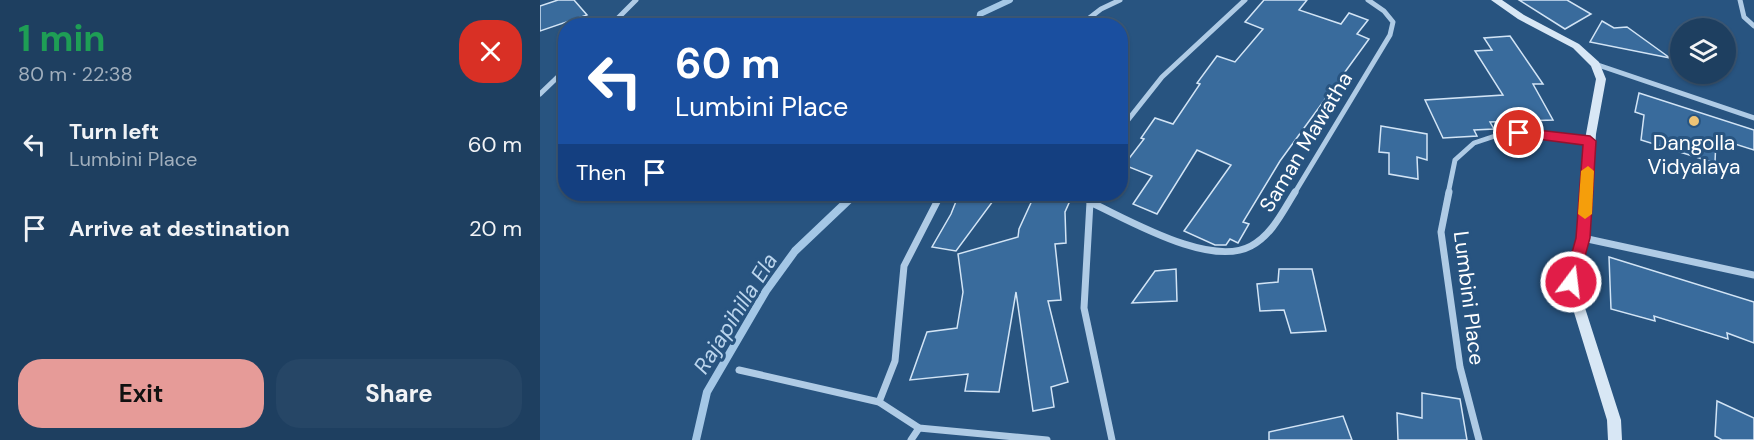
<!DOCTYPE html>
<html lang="en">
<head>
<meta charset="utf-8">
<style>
  :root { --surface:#1e3f60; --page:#264666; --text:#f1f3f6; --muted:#a1afbd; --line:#3c5875; --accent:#e69b98 }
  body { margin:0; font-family:"DM Sans",sans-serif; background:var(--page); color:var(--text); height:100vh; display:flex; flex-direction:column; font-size:22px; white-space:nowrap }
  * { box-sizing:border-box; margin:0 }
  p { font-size:20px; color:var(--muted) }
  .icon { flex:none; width:33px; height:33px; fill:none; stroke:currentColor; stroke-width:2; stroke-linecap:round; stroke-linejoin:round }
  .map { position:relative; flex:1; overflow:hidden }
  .drawer { display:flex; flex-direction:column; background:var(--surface); width:540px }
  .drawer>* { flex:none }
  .top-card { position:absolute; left:18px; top:18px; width:570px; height:183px; border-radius:24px; box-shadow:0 2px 4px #0004,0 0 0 2px var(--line); background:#1a4fa0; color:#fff; overflow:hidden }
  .controls { position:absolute; left:1130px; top:18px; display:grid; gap:12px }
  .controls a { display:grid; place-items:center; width:66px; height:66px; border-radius:50%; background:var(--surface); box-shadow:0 2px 4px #0004,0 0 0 2px var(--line); font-size:30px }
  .pin { position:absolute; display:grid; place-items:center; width:51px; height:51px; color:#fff; margin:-26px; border:3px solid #fff; border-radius:50%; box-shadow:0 2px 6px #0007 }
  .me { position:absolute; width:66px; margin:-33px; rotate:15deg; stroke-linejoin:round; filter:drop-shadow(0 0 4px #0008) }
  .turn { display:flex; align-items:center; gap:21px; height:126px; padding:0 18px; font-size:27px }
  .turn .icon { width:78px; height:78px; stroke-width:2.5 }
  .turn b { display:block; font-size:42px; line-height:51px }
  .then { display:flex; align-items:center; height:57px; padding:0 18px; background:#0003; gap:12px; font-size:22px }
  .round { display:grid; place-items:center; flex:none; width:63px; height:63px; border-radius:24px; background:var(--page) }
  .headline { display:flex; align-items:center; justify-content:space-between; height:102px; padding:0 18px }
  h1 { font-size:36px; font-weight:700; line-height:45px; color:#1e9e55 }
  .button { display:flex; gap:12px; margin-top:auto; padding:12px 18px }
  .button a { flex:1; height:69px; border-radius:24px; background:var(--accent); color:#111; font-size:24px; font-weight:700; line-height:69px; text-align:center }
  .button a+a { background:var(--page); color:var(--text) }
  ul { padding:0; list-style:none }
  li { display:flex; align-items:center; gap:18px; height:84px; padding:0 18px }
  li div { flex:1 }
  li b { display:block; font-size:22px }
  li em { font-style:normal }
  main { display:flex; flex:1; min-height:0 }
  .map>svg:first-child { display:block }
</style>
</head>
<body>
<main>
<section class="drawer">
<div class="headline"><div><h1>1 min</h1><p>80 m · 22:38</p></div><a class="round" style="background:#d93025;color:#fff"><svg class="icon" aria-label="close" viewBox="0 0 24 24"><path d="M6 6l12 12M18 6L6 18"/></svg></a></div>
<ul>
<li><svg class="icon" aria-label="left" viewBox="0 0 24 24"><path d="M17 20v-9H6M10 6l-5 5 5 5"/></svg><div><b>Turn left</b><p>Lumbini Place</p></div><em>60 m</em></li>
<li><svg class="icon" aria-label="arrive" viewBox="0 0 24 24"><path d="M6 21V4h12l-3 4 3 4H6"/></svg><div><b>Arrive at destination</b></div><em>20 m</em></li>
</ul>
<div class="button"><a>Exit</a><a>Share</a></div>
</section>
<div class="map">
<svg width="1214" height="440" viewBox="0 0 1214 440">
  <rect width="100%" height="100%" fill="#285480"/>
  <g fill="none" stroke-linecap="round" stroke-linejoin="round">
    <path stroke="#a4c7e6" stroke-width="6" d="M438 26 440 14 470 0"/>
    <path stroke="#a4c7e6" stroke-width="8" d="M156 440 167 392 226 291 255 251 315 194"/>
  </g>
  <g fill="#396b9c" stroke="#d2e4f5" stroke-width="1.5">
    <path d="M18 0H34L47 15 0 31V6Z"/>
    <path d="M724 0H767L759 10 801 24 809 13 828 20 817 34 829 39 740 161 703 222 709 224 698 243 690 239 686 245H675L644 231 691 165 657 150 617 214 593 204 612 176 584 165 604 139 601 138 615 118 633 124 660 84 657 83 677 56 695 62 723 29 705 22Z"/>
    <path d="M979 0H1027L1051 14 1025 29Z"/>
    <path d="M1062 21 1074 28 1087 27 1130 58 1050 42Z"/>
    <path d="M970 36 1003 84H993L1013 120 950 122 954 129 934 130 937 136 903 138 885 100 963 95 935 51 952 50 944 38Z"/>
    <path d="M1099 93 1214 130V150L1176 138 1175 163 1101 140 1104 115 1095 112Z"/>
    <path d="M841 126 887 134V160L877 157 878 179 849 174V153L839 152Z"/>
    <path d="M419 194 456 197 416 251 392 247 411 214Z"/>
    <path d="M495 194H533L525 212 526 243 515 244 521 300 508 301 528 382 511 387 514 407 493 411 476 292 459 392 425 391 428 374 370 380 387 332 417 328 423 292 418 254 478 237 479 229Z"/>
    <path d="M1069 257 1214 302V343L1187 333 1188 339 1114 316 1115 321 1071 309Z"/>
    <path d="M636 269 637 301 592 303 615 271Z"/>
    <path d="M739 269H772L786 331 751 333 744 310 720 311 717 284 738 282Z"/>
    <path d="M882 393 920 399 927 440H858L857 413 882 418Z"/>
    <path d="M1177 401 1214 418V440H1182L1175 436Z"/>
    <path d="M803 416 812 440H729V432Z"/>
  </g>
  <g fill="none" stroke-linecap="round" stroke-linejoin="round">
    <g stroke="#afcbe5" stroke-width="5">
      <path d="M1200 0 1204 17 1214 26"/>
      <path d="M70 26 96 0"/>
      <path d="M539 26 561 9 580 0"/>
      <path d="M1055 64 1214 118"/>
      <path d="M0 94 26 69"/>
      <path d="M580 130 622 77 705 0"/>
      <path d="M754 194 850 35 853 22 844 11 828 0"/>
      <path d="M908 194 915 160 934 143 955 136 979 133 1050 141"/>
    </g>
    <g stroke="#afcbe5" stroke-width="7">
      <path d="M909 192 901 232 920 367 939 440"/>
      <path d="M553 194 550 202 544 308 572 440"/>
      <path d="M550 202C589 220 670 268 711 246 732 235 743 211 755 192"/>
      <path d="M1043 238 1214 275"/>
      <path d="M199 370 339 402 379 428 507 440"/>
      <path d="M339 402 355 361 364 266 401 194"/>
      <path d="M371 440 379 428"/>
    </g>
    <path fill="#d8e7f5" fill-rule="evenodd" d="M951 0H962L984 15 1039 44 1059 62 1066 79 1056 134 1049 238 1037 283 1081 420 1082 440H1068L1067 420 1025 283 1037 238 1046 134 1056 79 1051 66 1033 48 978 19Z"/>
  </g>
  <path fill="#e11d48" stroke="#92132f" stroke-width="1.5" d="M979 128 1050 136 1056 141 1050 238 1038 282 1036 287 1031 289 1026 287 1024 282 1036 238 1043 145 974 136 973 133Z"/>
  <path fill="#f59e0b" d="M1048 166 1054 171 1052 214 1045 219 1038 214 1041 171Z"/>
  <circle fill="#edc376" stroke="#285480" stroke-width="2" cx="1154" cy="121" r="6"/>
  <g text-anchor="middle" stroke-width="6" stroke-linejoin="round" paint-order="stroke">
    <g font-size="21" fill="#fff" stroke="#285480">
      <text transform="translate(766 142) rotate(-59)" y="7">Saman Mawatha</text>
      <text transform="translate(929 298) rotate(83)" y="7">Lumbini Place</text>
    </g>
    <g font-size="21" fill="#fff" stroke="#285480">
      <text x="1154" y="150">Dangolla<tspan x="1154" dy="24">Vidyalaya</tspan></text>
    </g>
    <g font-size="22" font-style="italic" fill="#bbd5ed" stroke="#285480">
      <text transform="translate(195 313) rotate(-58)" y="8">Rajapihilla Ela</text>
    </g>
  </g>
</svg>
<div class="controls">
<a><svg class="icon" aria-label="layers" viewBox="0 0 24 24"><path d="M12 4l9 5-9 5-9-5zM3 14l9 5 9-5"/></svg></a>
</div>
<div class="pin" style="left:979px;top:133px;background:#d93025"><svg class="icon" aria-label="arrive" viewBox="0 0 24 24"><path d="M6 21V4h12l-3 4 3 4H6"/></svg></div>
<svg class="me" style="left:1031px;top:282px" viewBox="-20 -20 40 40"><circle r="17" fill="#e11d48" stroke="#fff" stroke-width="3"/><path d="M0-11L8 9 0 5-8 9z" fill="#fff"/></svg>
<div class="top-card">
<div class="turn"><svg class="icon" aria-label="left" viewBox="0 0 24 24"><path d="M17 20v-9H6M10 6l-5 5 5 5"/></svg><div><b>60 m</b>Lumbini Place</div></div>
<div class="then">Then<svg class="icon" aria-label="arrive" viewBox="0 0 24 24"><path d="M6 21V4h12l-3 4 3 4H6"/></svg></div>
</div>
</div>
</main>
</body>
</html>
